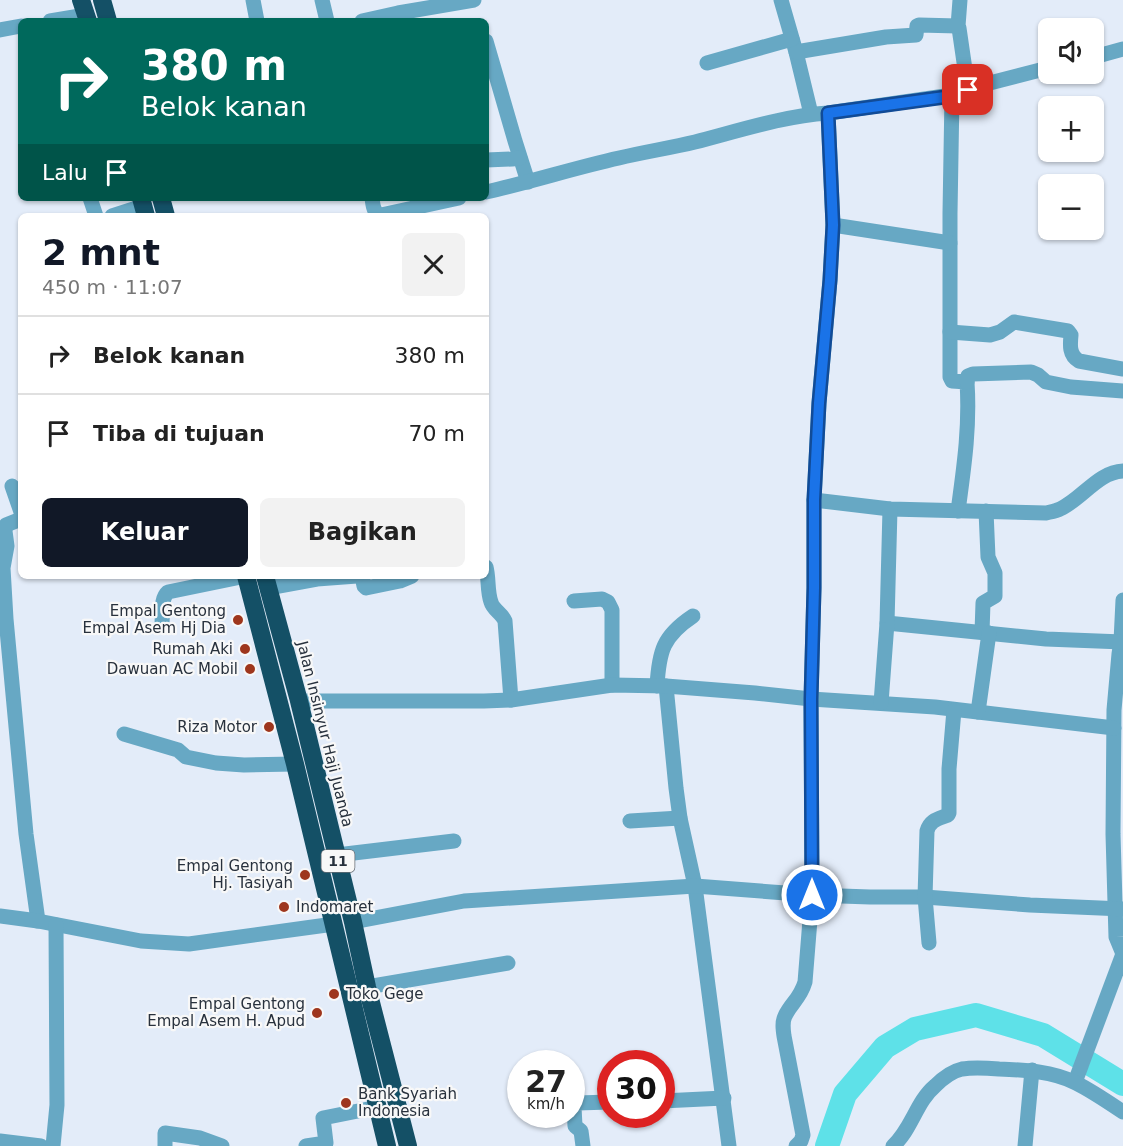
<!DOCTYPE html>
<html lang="id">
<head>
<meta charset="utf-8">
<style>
  :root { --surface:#fff; --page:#f2f2f2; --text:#222; --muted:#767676; --line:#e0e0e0; --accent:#111827 }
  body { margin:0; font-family:"DejaVu Sans",sans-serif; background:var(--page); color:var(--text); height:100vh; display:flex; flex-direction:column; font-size:22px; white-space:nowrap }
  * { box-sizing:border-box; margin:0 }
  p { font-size:20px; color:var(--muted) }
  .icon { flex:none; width:33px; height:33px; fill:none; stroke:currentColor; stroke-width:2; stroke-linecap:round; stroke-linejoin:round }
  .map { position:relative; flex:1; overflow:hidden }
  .details { position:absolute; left:18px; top:213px; width:471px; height:366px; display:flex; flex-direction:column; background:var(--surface); border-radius:9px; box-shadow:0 2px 4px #0004 }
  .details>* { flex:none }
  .top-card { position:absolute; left:18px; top:18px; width:471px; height:183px; border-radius:9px; box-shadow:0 2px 4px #0004; background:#00695c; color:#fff; overflow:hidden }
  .buttons { position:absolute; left:1038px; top:18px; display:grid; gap:12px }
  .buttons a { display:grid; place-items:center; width:66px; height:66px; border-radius:9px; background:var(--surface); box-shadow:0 2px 4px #0004; font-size:30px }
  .speed { position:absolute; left:507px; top:1050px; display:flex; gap:12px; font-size:30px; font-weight:700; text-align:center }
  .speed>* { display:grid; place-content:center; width:78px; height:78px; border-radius:50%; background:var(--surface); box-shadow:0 2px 4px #0004; line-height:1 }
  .speed small { font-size:15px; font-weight:400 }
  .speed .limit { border:9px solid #d22; background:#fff; color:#111 }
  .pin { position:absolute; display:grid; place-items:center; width:51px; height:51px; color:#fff; margin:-26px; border-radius:12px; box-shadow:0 3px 9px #0006 }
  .me { position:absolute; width:66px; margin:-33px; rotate:0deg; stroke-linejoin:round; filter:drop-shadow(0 0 4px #0008) }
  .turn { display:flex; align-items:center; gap:21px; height:126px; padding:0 24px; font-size:27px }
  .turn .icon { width:78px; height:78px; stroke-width:2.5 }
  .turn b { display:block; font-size:42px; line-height:51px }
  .then { display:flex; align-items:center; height:57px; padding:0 24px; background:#0003; gap:12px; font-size:22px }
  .round { display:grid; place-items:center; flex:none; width:63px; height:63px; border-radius:9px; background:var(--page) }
  .overview { display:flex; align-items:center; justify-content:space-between; height:102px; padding:0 24px }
  h1 { font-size:36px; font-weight:700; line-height:45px; color:var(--accent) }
  .cta { display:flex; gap:12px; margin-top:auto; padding:12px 24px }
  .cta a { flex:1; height:69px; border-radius:9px; background:var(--accent); color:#fff; font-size:24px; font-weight:700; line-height:69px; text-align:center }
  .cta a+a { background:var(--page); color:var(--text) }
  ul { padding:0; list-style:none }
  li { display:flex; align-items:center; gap:18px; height:78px; padding:0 24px; border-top:2px solid var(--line) }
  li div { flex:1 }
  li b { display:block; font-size:22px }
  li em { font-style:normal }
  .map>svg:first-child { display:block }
</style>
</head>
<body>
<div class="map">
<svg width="1123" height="1146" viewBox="0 0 1123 1146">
  <rect width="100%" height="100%" fill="#e3ecf9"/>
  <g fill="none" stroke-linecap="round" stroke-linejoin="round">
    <path stroke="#5ee1e8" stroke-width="24" d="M827 1146 845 1094 885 1047 915 1029 976 1015 1043 1035 1123 1084"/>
    <g stroke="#67a8c4" stroke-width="15">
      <path d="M253 0 257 21"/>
      <path d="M322 0 327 21"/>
      <path d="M781 0 796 52 811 114"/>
      <path d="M960 0 958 26 959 28 968 90"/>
      <path d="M50 21 86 15"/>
      <path d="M362 21 398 13 474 0"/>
      <path d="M0 30 21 26"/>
      <path d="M486 41 515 141 528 182"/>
      <path d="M796 52 886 37 916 35 917 26 919 25 958 26"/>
      <path d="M1094 57 1123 49"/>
      <path d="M707 63 792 39"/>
      <path d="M952 95 950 213V377L952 381 967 382C970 427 964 467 958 511"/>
      <path d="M486 160 512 159 520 158"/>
      <path d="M486 192C531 182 574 168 619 158 644 152 670 148 695 142 738 131 783 116 828 113L952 95 982 85 1048 68"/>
      <path d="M90 198 96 216"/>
      <path d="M372 198C373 205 373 213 381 215L459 198"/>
      <path d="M112 216 143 206"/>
      <path d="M833 225 950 243"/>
      <path d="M950 332 990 335 1000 332 1014 322 1068 331 1071 335C1070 345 1069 355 1079 361L1123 369"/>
      <path d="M967 382 968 376 973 374 1031 372 1038 375 1046 382 1071 387 1123 391"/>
      <path d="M12 486 21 512"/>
      <path d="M814 500 890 509 1046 513C1050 512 1056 511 1060 509 1082 499 1098 472 1123 471"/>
      <path d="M21 519 6 525 5 531 7 546 3 568 6 619 26 834 38 921"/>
      <path d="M486 567C489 578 487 591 491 602 493 610 502 613 505 621L511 700"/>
      <path d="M362 576 364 586 366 588 400 581 412 576"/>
      <path d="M268 588 317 579 357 576"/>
      <path d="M1123 600 1121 641 1119 654 1114 710 1113 834 1116 937 1123 954"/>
      <path d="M574 601 602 599 608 602 612 610V685"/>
      <path d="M162 623C163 613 160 599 168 592L246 576"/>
      <path d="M887 623 1046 639 1123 642"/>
      <path d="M982 632 983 603 995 596V573L988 557 986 511"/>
      <path d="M657 686C659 651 663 636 693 616"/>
      <path d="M666 686 676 788 680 818 695 886 729 1146"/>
      <path d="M299 701H484L511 700 612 685 666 686 755 693 811 699 935 707 1114 728"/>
      <path d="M881 703 887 623 890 509"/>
      <path d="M978 712 989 633"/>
      <path d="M124 734 178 750 186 757 216 763 244 765 295 764"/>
      <path d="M630 821 680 818"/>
      <path d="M337 855 454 841"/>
      <path d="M0 916 38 921 141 941 189 944 334 924"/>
      <path d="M353 922 464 901 695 886 812 895 870 897H925L1030 905 1123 909"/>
      <path d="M929 943 925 897 927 831C930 820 938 819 948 815L949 813V769L954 710"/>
      <path d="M367 987 508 963"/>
      <path d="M1075 1082 1123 954"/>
      <path d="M662 1101 724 1098"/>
      <path d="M0 1141 41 1146"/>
      <path d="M53 1146 57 1105 56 925"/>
      <path d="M165 1146V1133L200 1138 222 1146"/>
      <path d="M306 1146 326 1143 323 1118 378 1107"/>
      <path d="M583 1146 581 1131 575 1126 574 1107 577 1103 610 1102"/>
      <path d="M796 1146 801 1141 803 1135 784 1036C783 1029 782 1022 785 1016 791 1003 800 999 805 982L812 895 811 699 814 588V500L819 403 830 280 833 225 828 113"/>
      <path d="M893 1146C912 1129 916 1102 935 1086 942 1079 953 1071 962 1069 974 1067 987 1068 999 1069 1025 1070 1052 1071 1076 1083 1092 1091 1108 1102 1123 1112"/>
      <path d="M1025 1146 1032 1070"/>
    </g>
    <g stroke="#145066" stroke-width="18">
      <path d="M81 0 88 21"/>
      <path d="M102 0 108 21"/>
      <path d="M141 198 146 216"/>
      <path d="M161 198 166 216"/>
      <path d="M246 576 295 764 387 1146"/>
      <path d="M265 576 299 701 353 922 367 987 408 1146"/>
    </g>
  </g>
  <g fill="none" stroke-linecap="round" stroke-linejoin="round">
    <defs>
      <path id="route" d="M812 895 811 699 814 588V500L819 403 830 280 833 225 828 113 952 96 968 90"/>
    </defs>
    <use href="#route" stroke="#114b97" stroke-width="15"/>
    <use href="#route" stroke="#1a73e8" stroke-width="10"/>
  </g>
  <g fill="#9e361d" stroke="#f8f8f8" stroke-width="2">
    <circle cx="238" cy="620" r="6"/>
    <circle cx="245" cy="649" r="6"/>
    <circle cx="250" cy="669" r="6"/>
    <circle cx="269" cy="727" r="6"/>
    <circle cx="305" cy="875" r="6"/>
    <circle cx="284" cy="907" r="6"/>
    <circle cx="334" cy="994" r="6"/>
    <circle cx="317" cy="1013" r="6"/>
    <circle cx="346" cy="1103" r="6"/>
  </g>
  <g text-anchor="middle" stroke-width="4.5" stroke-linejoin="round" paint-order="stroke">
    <rect fill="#f8f8f8" stroke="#666d75" stroke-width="1.5" x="321.5" y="850" width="33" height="22" rx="4.5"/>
    <g font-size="14" font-weight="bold" fill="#28313d">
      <text x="338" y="866">11</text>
    </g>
    <g font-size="15" fill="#28313d" stroke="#f8f8f8" text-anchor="end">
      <text x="226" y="616">Empal Gentong<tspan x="226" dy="17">Empal Asem Hj Dia</tspan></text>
      <text x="233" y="654">Rumah Aki</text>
      <text x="238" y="674">Dawuan AC Mobil</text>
      <text x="257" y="732">Riza Motor</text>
      <text x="293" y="871">Empal Gentong<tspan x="293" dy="17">Hj. Tasiyah</tspan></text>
      <text x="296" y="912" text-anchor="start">Indomaret</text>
      <text x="346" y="999" text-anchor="start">Toko Gege</text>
      <text x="305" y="1009">Empal Gentong<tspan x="305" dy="17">Empal Asem H. Apud</tspan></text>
      <text x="358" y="1099" text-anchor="start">Bank Syariah<tspan x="358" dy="17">Indonesia</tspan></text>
    </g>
    <g font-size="15" fill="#28313d" stroke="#f8f8f8">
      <text transform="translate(325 734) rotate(76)" y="5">Jalan Insinyur Haji Juanda</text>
    </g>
  </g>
</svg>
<div class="buttons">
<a><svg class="icon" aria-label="sound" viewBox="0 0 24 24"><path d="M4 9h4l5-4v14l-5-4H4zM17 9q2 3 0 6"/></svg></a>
<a>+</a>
<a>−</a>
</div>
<div class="speed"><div>27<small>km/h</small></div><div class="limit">30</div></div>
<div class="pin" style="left:968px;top:90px;background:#d93025"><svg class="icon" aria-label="arrive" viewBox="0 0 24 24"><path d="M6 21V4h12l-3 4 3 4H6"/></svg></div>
<svg class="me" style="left:812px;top:895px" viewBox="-20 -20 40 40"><circle r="17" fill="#1a73e8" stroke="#fff" stroke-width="3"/><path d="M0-11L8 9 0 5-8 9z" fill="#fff"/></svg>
<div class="top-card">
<div class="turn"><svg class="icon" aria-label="right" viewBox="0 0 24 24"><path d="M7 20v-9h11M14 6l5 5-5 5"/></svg><div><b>380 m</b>Belok kanan</div></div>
<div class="then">Lalu<svg class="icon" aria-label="arrive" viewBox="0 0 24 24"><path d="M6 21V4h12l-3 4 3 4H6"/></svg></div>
</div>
<section class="details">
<div class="overview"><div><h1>2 mnt</h1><p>450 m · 11:07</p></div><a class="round"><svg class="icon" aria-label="close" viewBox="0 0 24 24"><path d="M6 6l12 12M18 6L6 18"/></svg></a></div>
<ul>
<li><svg class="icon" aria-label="right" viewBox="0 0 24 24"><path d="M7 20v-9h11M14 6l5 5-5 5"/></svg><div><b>Belok kanan</b></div><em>380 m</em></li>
<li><svg class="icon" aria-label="arrive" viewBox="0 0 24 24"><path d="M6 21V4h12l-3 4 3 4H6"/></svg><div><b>Tiba di tujuan</b></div><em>70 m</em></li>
</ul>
<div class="cta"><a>Keluar</a><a>Bagikan</a></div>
</section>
</div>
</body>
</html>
